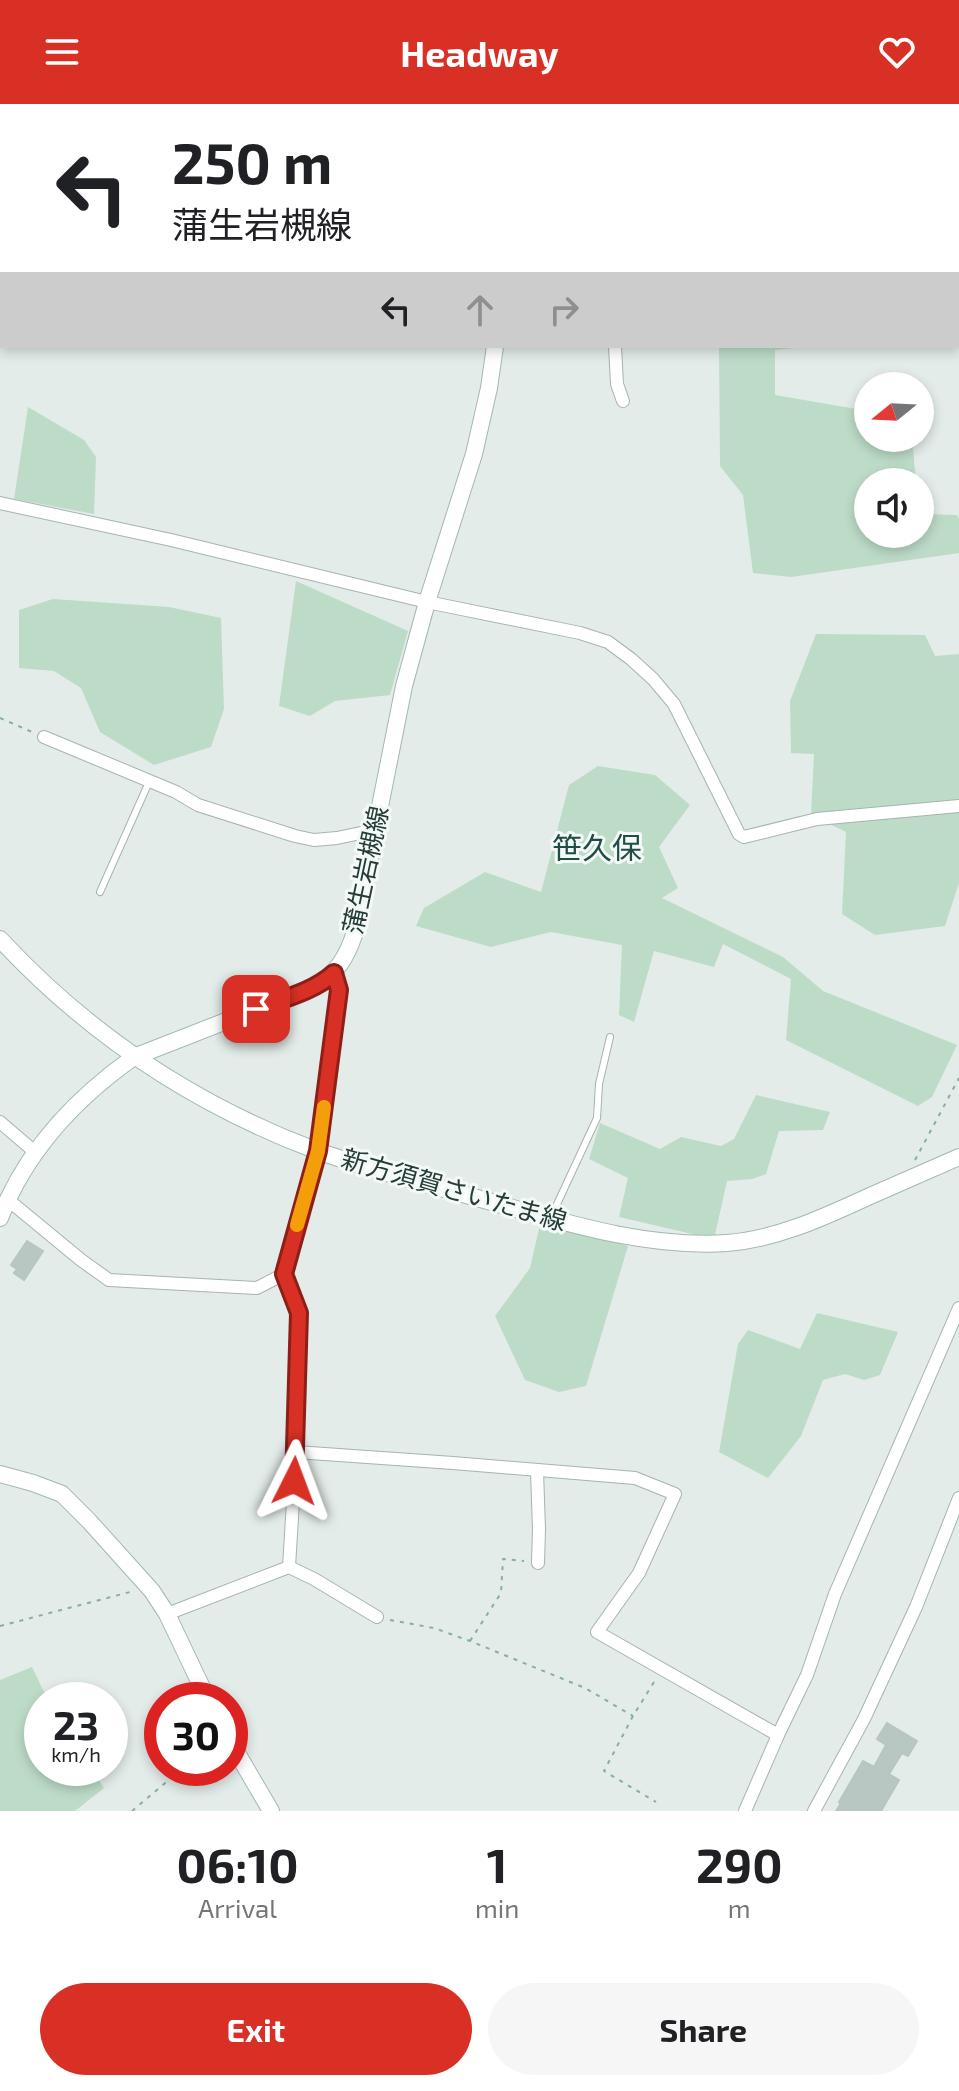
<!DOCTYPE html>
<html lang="en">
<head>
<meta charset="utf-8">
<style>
  :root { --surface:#fff; --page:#f6f6f6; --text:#202124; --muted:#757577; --accent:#d93025 }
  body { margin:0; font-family:"Exo 2","Noto Sans JP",sans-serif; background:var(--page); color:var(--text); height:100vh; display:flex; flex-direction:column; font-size:30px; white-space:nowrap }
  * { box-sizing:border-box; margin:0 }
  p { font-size:26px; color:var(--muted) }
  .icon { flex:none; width:44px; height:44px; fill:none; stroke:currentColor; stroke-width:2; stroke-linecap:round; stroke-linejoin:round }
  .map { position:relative; height:1707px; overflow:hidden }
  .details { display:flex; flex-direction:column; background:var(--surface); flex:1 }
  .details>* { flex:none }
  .hud { position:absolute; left:0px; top:0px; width:960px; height:244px; box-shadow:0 4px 12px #0003; background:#fff; color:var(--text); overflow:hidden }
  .needle { width:52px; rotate:252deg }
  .fabs { position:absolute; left:854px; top:268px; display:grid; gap:16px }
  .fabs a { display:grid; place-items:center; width:80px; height:80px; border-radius:50%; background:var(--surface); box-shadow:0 4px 12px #0003; font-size:40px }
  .speed { position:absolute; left:24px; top:1578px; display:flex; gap:16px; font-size:40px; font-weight:700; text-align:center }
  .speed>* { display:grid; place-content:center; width:104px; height:104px; border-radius:50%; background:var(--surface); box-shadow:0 4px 12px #0003; line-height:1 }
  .speed small { font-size:20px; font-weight:400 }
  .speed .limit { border:12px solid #d22; background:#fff; color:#111 }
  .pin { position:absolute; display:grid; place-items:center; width:68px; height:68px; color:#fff; margin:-34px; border-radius:16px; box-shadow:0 4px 12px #0006 }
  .me { position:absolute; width:88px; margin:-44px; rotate:3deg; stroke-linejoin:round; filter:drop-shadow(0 0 6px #0008) }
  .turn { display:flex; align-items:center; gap:28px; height:168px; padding:0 40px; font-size:36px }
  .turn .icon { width:104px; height:104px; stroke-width:2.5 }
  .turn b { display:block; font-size:56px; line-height:68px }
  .lanes { display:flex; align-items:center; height:76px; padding:0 40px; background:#0003; justify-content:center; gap:40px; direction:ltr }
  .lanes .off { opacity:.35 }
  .eta { display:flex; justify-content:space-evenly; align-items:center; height:136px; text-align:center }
  .eta b { font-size:48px; font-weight:700; line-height:56px }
  .primary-button { display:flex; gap:16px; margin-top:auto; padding:16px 40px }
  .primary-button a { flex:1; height:92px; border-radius:48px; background:var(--accent); color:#fff; font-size:32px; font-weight:700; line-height:92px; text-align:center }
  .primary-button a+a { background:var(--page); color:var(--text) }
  header { display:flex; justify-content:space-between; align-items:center; height:104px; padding:0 40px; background:var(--accent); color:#fff; font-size:36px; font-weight:700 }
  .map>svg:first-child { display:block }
</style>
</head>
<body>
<header><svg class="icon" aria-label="menu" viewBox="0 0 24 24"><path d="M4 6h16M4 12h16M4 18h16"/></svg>Headway<svg class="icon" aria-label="heart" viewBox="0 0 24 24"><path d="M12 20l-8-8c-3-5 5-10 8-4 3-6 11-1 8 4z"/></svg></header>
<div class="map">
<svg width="959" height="1707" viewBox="0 0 959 1707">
  <rect width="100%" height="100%" fill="#e3ece9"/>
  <g fill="#bddcc8">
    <path d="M719 242H813L775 246V291L868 307V334H912L916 378H868V430H920V410L957 411 959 415V449L791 473 753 469 743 391 720 362Z"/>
    <path d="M28 303 84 336 96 353 94 410 14 395Z"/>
    <path d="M296 477 408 527 390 591 335 597 310 612 279 602Z"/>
    <path d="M53 495 169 503 221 514 224 605 211 643 154 661 100 628 81 584 54 567 19 564V506Z"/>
    <path d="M816 530 925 531 935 552 959 550V779L945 822 875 831 842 810 846 728 811 711 814 650 791 649 790 597Z"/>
    <path d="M598 662 655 671 690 701 659 743 678 784 662 794 783 853 823 887 957 941 932 993 918 1002 786 936 791 875 723 840 714 863 654 847 634 918 619 911 622 841 551 828 491 843 416 822 424 804 485 768 541 788 569 681Z"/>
    <path d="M756 991 830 1008 823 1026 779 1027 766 1070 752 1075 727 1077 714 1135 619 1113 628 1074 589 1055 600 1019 660 1045 681 1033 721 1042 734 1035Z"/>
    <path d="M541 1116 628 1142 586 1282 559 1288 525 1276 495 1212 530 1164Z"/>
    <path d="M817 1209 898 1228 880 1271 864 1276 845 1270 823 1276 801 1332 768 1374 719 1348 738 1240 748 1226 800 1245Z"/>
    <path d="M32 1563 48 1596H42V1664H91L104 1684 75 1707H0V1576Z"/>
  </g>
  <g fill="#b9c7c2" stroke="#b6c6c0" stroke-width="2">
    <path d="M27 1137 43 1147 24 1176 14 1169 17 1165 11 1161Z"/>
    <path d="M887 1619 917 1637 908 1652 902 1649 889 1670 899 1676 881 1707H836L841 1699 839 1698 863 1657 874 1663 886 1641 877 1635Z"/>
  </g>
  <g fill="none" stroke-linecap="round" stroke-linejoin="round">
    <defs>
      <g id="lane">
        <path d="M901 0 902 2"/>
        <path d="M100 788 149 678"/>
        <path d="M552 1111 597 1014 599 980 610 933"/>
      </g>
      <g id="street">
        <path d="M657 0V2"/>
        <path d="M743 0 744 2"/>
        <path d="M823 0 824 2"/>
        <path d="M155 2 157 0"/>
        <path d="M506 2 507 0"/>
        <path d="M761 2 770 0"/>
        <path d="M615 242 617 280 623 297"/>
        <path d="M0 399 171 436 427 498 580 529 608 538 631 555 653 575 674 600 739 730 744 733 817 715 959 702"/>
        <path d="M44 633 176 688 198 701 295 732 314 736 337 734 375 726"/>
        <path d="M0 1018 35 1048"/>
        <path d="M7 1095 81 1156 109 1176 257 1184 284 1170"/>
        <path d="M296 1348 453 1359 635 1374 675 1390 639 1469 597 1528 778 1631"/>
        <path d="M537 1367 539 1425 538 1459"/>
        <path d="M289 1463 296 1348 299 1209 284 1170 318 1047 339 886 334 869"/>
        <path d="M167 1510 289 1463 314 1475 377 1513"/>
        <path d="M745 1707 778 1631 807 1571 835 1490 959 1204"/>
        <path d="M814 1707 864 1615 916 1503 959 1394"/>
      </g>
      <g id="secondary">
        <path d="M958 34 959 33"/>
        <path d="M0 835C89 931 193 1000 315 1046 373 1067 435 1082 495 1099 570 1120 647 1144 727 1139 778 1135 824 1113 870 1092 900 1079 929 1066 959 1053"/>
        <path d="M0 1114C26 1047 76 994 134 953L313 883C337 870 347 853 355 828L404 582 427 498 474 350 489 284 495 242"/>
        <path d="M0 1370 33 1379 62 1390 89 1417 152 1487 167 1510 208 1596"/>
        <path d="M230 1637 271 1707"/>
      </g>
    </defs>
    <use href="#lane" stroke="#a6b4b0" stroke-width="8"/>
    <use href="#street" stroke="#a6b4b0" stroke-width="14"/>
    <use href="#secondary" stroke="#a2b8b1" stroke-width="18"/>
    <g stroke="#85aea4" stroke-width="2" stroke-dasharray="4 6" stroke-linecap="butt">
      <path d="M0 614 32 628"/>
      <path d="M915 1056 959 974"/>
      <path d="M390 1516 434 1524 470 1537 585 1584 633 1612"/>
      <path d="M0 1522 130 1488"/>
      <path d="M470 1537 501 1489 503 1455 524 1457"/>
      <path d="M654 1578 633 1612 604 1667 656 1698"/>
      <path d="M132 1707 183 1664"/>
    </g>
    <use href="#lane" stroke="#fff" stroke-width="6"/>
    <use href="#street" stroke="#fff" stroke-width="12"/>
    <use href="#secondary" stroke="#fff" stroke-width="16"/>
  </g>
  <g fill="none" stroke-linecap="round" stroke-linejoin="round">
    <defs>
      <path id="route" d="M256 905C282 895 313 888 334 869L339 886 318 1047 284 1170 299 1209 294 1377"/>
    </defs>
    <use href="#route" stroke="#8d1f18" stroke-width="20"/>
    <use href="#route" stroke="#d93025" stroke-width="14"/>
    <path stroke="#f59e0b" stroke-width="14" d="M297 1121 318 1047 324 1003"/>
  </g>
  <g text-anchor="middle" stroke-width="6" stroke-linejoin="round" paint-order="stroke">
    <g font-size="26" fill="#243d38" stroke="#f4f9f7">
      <text transform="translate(366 766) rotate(-78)" y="9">蒲生岩槻線</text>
      <text transform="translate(454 1086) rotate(16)" y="9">新方須賀さいたま線</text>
    </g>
    <g font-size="30" fill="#204e46" stroke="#f4f9f7">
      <text x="597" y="755">笹久保</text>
    </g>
  </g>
</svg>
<div class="fabs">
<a><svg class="needle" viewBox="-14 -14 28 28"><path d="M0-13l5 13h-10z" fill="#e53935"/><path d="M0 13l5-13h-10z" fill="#757577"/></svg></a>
<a><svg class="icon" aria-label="sound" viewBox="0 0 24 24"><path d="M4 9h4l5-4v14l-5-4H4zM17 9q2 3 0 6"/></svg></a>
</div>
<div class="speed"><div>23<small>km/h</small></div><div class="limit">30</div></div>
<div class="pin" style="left:256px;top:905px;background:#d93025"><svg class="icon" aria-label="arrive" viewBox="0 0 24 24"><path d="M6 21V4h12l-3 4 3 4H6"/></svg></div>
<svg class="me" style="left:294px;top:1377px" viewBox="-20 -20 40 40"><path d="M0-17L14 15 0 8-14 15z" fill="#d93025" stroke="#fff" stroke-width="4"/></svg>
<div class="hud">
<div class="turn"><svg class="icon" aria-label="left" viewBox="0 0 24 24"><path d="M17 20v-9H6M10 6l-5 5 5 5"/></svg><div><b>250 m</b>蒲生岩槻線</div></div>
<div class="lanes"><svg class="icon" aria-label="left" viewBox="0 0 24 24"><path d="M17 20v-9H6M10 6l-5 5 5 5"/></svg><svg class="icon off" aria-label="ahead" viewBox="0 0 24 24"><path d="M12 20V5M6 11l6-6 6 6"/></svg><svg class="icon off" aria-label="right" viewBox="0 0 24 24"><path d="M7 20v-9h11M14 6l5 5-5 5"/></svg></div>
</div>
</div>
<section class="details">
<div class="eta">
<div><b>06:10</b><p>Arrival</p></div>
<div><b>1</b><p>min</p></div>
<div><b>290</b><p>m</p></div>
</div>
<div class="primary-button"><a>Exit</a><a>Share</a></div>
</section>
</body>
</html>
